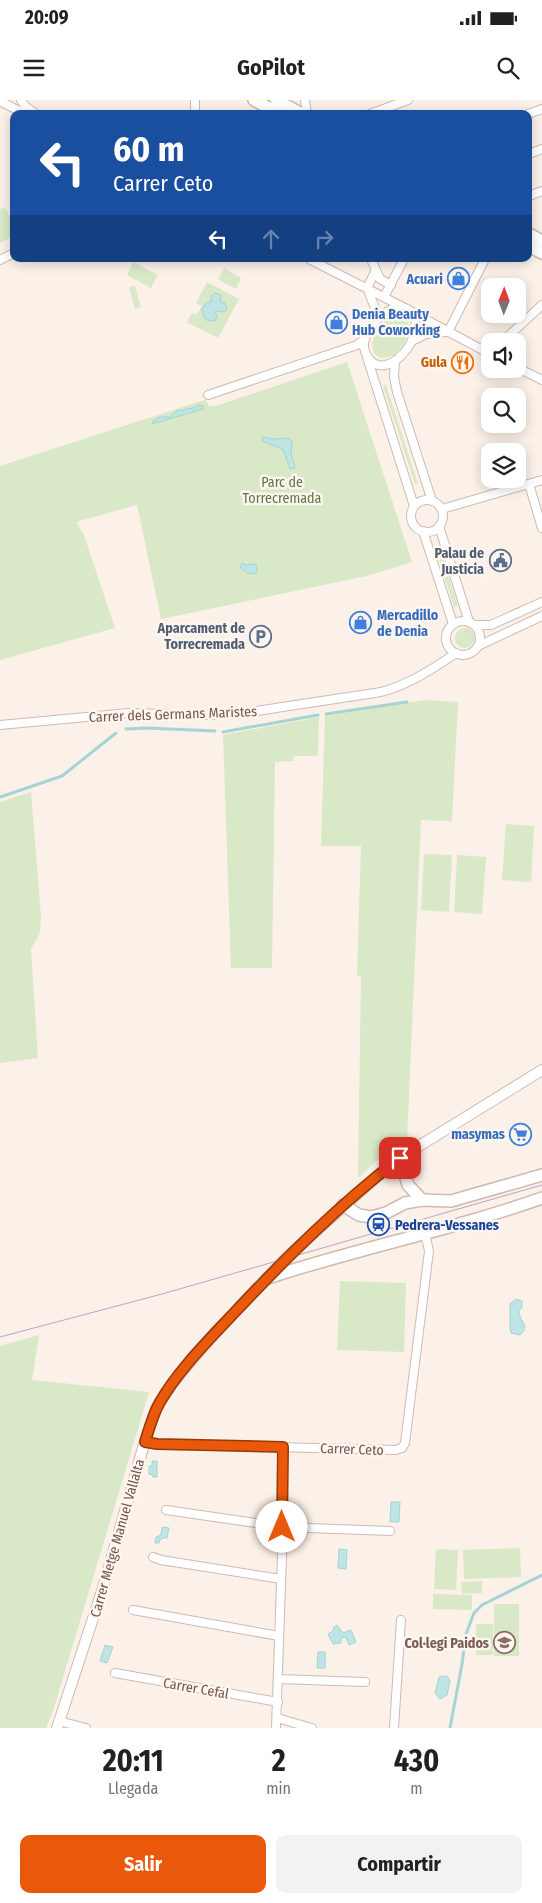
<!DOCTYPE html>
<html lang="es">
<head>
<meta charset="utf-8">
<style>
  :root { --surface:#fff; --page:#f2f2f2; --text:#202124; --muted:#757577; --accent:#ea580c }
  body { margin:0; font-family:"Fira Sans Condensed",sans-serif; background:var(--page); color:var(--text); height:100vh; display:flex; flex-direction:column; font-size:19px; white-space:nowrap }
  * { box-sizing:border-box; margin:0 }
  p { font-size:16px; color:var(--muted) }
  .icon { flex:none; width:28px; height:28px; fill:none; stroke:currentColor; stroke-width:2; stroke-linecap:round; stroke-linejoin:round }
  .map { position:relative; height:1628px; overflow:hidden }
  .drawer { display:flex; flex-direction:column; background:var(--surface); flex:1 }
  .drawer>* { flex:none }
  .guide { position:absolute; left:10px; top:10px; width:522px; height:152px; border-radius:10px; box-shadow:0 2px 12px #0003; background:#1a4fa0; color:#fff; overflow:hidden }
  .needle { width:32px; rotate:1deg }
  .controls { position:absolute; left:481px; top:178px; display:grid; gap:10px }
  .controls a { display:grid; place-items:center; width:45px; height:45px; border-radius:10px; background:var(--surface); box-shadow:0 2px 12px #0003; font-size:25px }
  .pin { position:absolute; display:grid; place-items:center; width:42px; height:42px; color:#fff; margin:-21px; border-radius:10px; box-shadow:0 2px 8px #0006 }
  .me { position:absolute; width:55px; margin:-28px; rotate:0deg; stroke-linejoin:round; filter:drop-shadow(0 0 4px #0008) }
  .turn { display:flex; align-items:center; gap:18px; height:105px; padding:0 20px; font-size:22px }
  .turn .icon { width:65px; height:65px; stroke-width:2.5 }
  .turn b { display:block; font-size:35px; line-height:42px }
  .lanes { display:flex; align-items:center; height:48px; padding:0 20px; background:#0003; justify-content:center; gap:25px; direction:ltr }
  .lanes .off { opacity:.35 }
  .eta { display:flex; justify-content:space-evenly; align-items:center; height:85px; text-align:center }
  .eta b { font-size:30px; font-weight:700; line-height:35px }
  .button { display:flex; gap:10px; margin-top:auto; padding:10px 20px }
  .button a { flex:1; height:58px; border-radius:10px; background:var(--accent); color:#fff; font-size:20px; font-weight:700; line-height:58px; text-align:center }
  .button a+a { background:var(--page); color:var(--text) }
  .status { display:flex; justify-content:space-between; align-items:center; height:35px; padding:0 25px; background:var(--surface); direction:ltr }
  .status svg { height:14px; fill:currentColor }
  header { display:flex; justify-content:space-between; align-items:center; height:65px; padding:0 20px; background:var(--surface); font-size:22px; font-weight:700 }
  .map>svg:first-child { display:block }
</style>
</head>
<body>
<div class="status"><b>20:09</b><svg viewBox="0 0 49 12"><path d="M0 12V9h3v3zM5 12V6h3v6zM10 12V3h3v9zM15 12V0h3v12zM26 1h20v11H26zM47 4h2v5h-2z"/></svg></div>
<header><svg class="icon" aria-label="menu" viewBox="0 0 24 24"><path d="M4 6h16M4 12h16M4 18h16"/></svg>GoPilot<svg class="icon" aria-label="search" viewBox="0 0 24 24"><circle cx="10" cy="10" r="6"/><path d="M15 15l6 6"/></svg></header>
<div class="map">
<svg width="542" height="1628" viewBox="0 0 542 1628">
  <rect width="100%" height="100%" fill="#fbf1e8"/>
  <g fill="#d9e8c7">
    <path d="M5 107 14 125V136L0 143V109Z"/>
    <path d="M133 162 158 175 151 188 127 175Z"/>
    <path d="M224 168 241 178 236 189 218 179Z"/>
    <path d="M207 182 239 199 218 238 187 222 192 213 197 214 202 206 196 203Z"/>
    <path d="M135 186 141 207 135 209 129 187Z"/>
    <path d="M396 215 403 216C418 227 403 247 393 256L381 258 374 254C368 238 381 220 396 215Z"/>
    <path d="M347 262 412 462 367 476 161 519 137 405 76 422 84 435 115 528 0 560V366L198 302 206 300 209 306H216Z"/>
    <path d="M386 285 418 384H415L383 286Z"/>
    <path d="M439 446 458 506 454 507 435 447Z"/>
    <circle cx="465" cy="538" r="10"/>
    <path d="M426 600 458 602 452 721 421 720 407 1041 374 1063 358 1078 361 876 357 875 361 746H321L325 616Z"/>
    <path d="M319 617 318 656H294L293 661 275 662 272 868H231L223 635Z"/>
    <path d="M31 692 41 817 40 833 31 849 38 958 0 963V702Z"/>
    <path d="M506 724 534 726 531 782 502 780Z"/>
    <path d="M424 754 452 755 449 812 421 810Z"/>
    <path d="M457 755 486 757 482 814 454 812Z"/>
    <path d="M340 1181 406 1183 404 1252 337 1250Z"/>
    <path d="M39 1235 32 1280 149 1292 53 1611 46 1628H0V1246Z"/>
    <path d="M520 1448 521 1477 464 1479 463 1450Z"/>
    <path d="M436 1449 458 1450 456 1490 434 1489Z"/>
    <path d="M482 1481V1493L462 1494 461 1482Z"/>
    <path d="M433 1494 472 1495V1510L433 1509Z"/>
    <rect x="494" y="1504" width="25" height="52"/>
    <rect x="476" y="1524" width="17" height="31"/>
  </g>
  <g fill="#bee4e4" stroke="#a5d4d5">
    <path d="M215 193 221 195 220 202 225 203 227 209 223 212 215 211 217 217 215 221 206 220 204 217 202 209 206 203 212 201 211 196Z"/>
    <path d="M198 305 203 306V309L152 324 153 321 160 317H170L176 311 193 308Z"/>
    <path d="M263 337 274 339 289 338 292 342 291 353 295 368 290 369 283 349 262 341Z"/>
    <path d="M242 463 246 465 251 464 256 465 257 468 256 473C249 475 245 472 240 467Z"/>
    <path d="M516 1199 522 1201V1207L519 1211C519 1221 531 1226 520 1235L511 1233 510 1229V1204Z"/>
    <path d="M152 1361H157V1377H153L152 1375 149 1374V1366H152Z"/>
    <path d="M391 1402H400L399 1422H390Z"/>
    <path d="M162 1427 169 1428 167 1438H163L160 1440 159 1443H155L156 1437 161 1435Z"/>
    <path d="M339 1449 347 1450 346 1469 338 1468Z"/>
    <path d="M337 1525 343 1533 351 1530 356 1542 349 1545 346 1537 341 1538V1543L333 1544 328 1534 334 1530 333 1528Z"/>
    <path d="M105 1545 113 1547 107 1563 100 1561Z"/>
    <path d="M318 1552H325V1568H317Z"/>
    <path d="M444 1576H447L450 1581 447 1595 440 1599 435 1593 439 1577Z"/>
  </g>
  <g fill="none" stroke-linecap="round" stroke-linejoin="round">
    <g stroke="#a5d4d5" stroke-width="3">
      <path d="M326 614 407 602"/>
      <path d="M126 629 146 628 215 631"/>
      <path d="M223 632 318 615"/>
      <path d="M0 697 62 676 116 633"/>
      <path d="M450 1628 462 1564 466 1534 474 1513 482 1505 542 1475"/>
    </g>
    <defs>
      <g id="minor">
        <path d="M21 0 25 6 36 14"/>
        <path d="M195 0V14"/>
        <path d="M305 0 307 14"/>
        <path d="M0 1 25 14"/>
        <path d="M370 14 408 0"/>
        <path d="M528 14 542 9"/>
        <path d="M529 54 542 49"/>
        <path d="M529 96 542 91"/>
        <path d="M309 159 401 206"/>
        <path d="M371 159 380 179 391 185"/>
        <path d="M0 160 14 153"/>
        <path d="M367 188 375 208 377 219"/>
        <path d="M367 188 376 170"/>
        <path d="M384 197 404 159"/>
        <path d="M401 206C404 208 409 209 411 212 430 233 386 287 367 256 355 235 382 210 401 206Z"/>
        <path d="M410 211 490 254"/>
        <path d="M448 232 485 159"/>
        <path d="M412 241 426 234 446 232"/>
        <path d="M503 241 542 205"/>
        <path d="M367 257 414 406"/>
        <path d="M395 261 394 277 397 292 432 401"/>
        <path d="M518 268 542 280"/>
        <path d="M208 295 357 245 365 239"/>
        <path d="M529 384 542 428"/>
        <circle cx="427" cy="416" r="16"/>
        <path d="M442 409 542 380"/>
        <path d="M439 426 469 522"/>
        <path d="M423 431 453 524"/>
        <circle cx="463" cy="538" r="17"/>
        <path d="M475 525H491L542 502"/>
        <path d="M478 546 542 516"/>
        <path d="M0 625 129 613 208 615 237 614 381 592C408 585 433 569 456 553"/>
        <path d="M145 1341 157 1344 396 1350 402 1348 405 1343 429 1151 425 1133"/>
        <path d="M166 1410 283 1427 390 1431"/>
        <path d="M153 1457 161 1460 281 1479"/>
        <path d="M133 1510 279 1536"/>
        <path d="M115 1573 278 1602"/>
        <path d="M278 1579 365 1582"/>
        <path d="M277 1618 312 1628"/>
        <path d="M59 1621 86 1628"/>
        <path d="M276 1628 283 1427V1347"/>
        <path d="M394 1628 401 1520"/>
      </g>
      <path id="tertiary" d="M57 1628 103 1488 145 1341 156 1308 172 1284 210 1238 286 1158 374 1079 411 1051 542 970"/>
      <g id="secondary">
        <path d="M254 0 280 14"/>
        <path d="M276 0 302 14"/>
        <path d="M529 134 542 141"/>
        <path d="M529 146 542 153"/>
        <path d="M400 1058 408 1085 422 1100"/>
        <path d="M343 1105 359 1115 371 1117 386 1113 405 1103 422 1100 451 1101 542 1075"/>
        <path d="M268 1178C358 1148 452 1130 542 1098"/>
      </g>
    </defs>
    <use href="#minor" stroke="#cfbab2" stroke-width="10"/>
    <use href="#tertiary" stroke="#cfbab2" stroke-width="12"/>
    <use href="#secondary" stroke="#d1b9af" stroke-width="14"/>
    <use href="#minor" stroke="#fff" stroke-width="8"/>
    <use href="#tertiary" stroke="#fff" stroke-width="10"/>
    <use href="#secondary" stroke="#fff" stroke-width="11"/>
    <path stroke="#b3a7c5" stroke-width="1" d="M0 1237 162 1194 542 1085"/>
  </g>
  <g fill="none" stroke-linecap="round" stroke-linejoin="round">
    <defs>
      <path id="route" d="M282 1427 283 1347 157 1344 145 1342C149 1329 153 1314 160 1302 179 1269 209 1240 235 1212 287 1157 340 1104 400 1058"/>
    </defs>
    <use href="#route" stroke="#983908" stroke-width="12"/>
    <use href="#route" stroke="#ea580c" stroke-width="9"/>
  </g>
  <defs>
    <symbol id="shop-ring" viewBox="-11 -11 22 22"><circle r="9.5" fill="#fef6ef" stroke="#3f7fe0" stroke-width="1.5"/><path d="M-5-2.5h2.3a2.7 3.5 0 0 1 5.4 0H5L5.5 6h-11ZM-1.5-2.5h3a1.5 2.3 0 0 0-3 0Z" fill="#3f7fe0"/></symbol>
    <symbol id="restaurant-ring" viewBox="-11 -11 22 22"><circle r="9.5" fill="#fef6ef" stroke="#e8710a" stroke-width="1.5"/><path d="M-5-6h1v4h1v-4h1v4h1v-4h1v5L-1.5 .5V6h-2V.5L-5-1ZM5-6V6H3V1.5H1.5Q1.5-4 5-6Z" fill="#e8710a"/></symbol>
    <symbol id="civic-ring" viewBox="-11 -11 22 22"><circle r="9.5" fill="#fef6ef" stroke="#5c6f8a" stroke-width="1.5"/><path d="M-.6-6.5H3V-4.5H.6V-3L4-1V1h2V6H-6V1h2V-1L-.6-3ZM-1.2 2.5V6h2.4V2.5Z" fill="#5c6f8a"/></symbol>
    <symbol id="parking-ring" viewBox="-11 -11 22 22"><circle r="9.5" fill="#fef6ef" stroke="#5c6f8a" stroke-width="1.5"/><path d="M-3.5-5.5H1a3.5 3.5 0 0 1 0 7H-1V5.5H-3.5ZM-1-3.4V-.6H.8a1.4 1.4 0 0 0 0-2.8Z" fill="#5c6f8a"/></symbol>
    <symbol id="supermarket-ring" viewBox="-11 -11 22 22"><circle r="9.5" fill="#fef6ef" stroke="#3f7fe0" stroke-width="1.5"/><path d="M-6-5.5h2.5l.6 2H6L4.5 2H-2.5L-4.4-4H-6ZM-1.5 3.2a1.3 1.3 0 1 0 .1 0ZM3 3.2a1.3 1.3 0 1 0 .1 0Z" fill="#3f7fe0"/></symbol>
    <symbol id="station-ring" viewBox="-11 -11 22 22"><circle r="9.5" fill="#fef6ef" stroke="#1a4fb4" stroke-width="1.5"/><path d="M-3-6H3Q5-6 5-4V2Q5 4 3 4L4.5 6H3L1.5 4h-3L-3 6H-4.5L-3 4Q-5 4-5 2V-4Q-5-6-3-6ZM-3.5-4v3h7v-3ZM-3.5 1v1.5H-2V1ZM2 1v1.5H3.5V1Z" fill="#1a4fb4"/></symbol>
    <symbol id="school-ring" viewBox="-11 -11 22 22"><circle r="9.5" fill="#fef6ef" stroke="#8d6e63" stroke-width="1.5"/><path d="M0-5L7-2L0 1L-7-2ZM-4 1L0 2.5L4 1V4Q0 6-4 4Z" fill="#8d6e63"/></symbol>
  </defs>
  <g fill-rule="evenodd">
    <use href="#shop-ring" x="446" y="166" width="25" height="25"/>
    <use href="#shop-ring" x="324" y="210" width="25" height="25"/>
    <use href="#restaurant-ring" x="450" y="250" width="25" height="25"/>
    <use href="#civic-ring" x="488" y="448" width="25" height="25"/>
    <use href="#shop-ring" x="348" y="510" width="25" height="25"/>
    <use href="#parking-ring" x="248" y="524" width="25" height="25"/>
    <use href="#supermarket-ring" x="508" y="1022" width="25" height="25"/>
    <use href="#station-ring" x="366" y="1112" width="25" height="25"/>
    <use href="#school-ring" x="492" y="1530" width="25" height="25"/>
  </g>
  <g text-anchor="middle" stroke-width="5" stroke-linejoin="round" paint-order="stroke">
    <g font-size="14" font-weight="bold" fill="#366cbe" stroke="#fef6ef" text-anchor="end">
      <text x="443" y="184">Acuari</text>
      <text x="352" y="219" text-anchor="start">Denia Beauty<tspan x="352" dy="16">Hub Coworking</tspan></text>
      <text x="377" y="520" text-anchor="start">Mercadillo<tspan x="377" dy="16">de Denia</tspan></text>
      <text x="505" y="1039">masymas</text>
    </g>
    <g font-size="14" font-weight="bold" fill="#c56008" stroke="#fef6ef" text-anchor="end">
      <text x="447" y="267">Gula</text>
    </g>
    <g font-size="14" fill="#5d7846" stroke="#fef6ef">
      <text x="282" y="387">Parc de<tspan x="282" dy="16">Torrecremada</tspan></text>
    </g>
    <g font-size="14" font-weight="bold" fill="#4e5e75" stroke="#fef6ef" text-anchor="end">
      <text x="484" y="458">Palau de<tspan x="484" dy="16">Justicia</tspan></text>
      <text x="245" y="533">Aparcament de<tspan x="245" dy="16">Torrecremada</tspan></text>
    </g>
    <g font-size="14" fill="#74564e" stroke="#fef6ef">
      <text transform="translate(173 614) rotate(-2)" y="5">Carrer dels Germans Maristes</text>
      <text transform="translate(352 1349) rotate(2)" y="5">Carrer Ceto</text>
      <text transform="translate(117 1438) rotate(-74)" y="5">Carrer Metge Manuel Vallalta</text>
      <text transform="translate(196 1588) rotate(10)" y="5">Carrer Cefal</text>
    </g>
    <g font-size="14" font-weight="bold" fill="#164399" stroke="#fef6ef" text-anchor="start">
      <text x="395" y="1130">Pedrera-Vessanes</text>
    </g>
    <g font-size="14" font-weight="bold" fill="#785e54" stroke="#fef6ef" text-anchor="end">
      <text x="489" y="1548">Col·legi Paidos</text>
    </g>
  </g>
</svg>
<div class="controls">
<a><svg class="needle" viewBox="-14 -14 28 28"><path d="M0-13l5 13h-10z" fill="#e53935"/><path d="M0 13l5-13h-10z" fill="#757577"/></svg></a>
<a><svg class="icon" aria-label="sound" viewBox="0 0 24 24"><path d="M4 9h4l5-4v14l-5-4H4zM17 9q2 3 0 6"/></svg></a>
<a><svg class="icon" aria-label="search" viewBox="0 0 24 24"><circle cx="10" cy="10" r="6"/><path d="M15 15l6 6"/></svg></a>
<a><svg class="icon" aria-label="layers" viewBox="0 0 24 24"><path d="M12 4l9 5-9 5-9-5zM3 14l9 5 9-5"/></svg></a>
</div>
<div class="pin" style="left:400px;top:1058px;background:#d93025"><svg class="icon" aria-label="arrive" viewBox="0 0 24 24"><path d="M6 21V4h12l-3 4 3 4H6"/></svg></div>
<svg class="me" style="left:282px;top:1427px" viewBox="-20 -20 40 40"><circle r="19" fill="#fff"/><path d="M0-13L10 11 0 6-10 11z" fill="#ea580c"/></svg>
<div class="guide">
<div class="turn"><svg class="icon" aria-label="left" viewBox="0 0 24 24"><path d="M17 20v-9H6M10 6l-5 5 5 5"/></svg><div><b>60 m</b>Carrer Ceto</div></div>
<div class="lanes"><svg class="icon" aria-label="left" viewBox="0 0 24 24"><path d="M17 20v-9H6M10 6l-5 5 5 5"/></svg><svg class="icon off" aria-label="ahead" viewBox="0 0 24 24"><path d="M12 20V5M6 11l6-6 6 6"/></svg><svg class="icon off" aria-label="right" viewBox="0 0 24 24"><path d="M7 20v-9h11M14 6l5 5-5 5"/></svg></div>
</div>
</div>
<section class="drawer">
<div class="eta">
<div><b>20:11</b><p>Llegada</p></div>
<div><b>2</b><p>min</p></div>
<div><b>430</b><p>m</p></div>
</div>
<div class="button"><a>Salir</a><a>Compartir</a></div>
</section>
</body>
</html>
